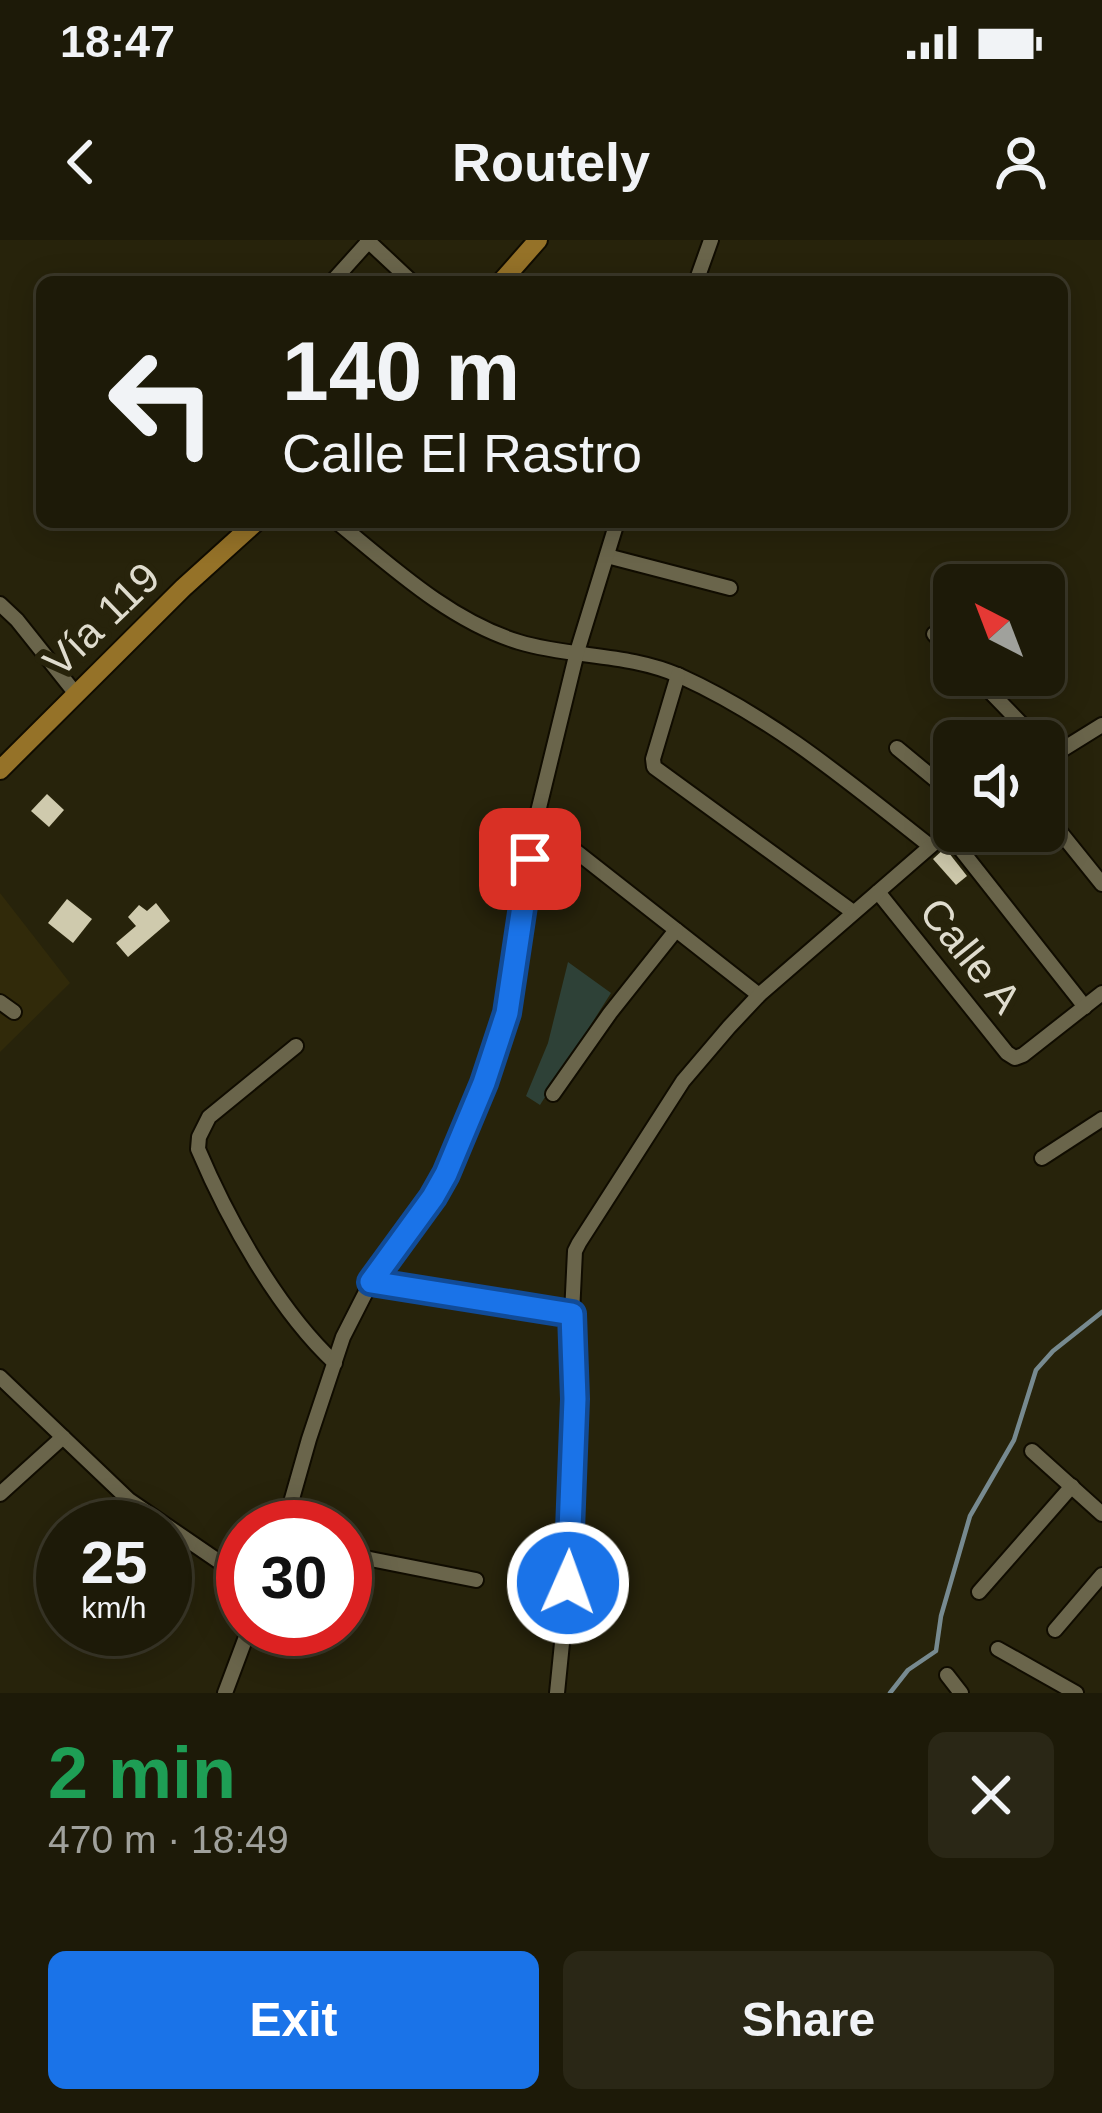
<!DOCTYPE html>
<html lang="en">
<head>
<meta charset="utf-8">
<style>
  :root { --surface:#1d1a08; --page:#2a2716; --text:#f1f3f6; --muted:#a0a19c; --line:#3b3829; --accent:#1a73e8 }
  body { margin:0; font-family:Arial,sans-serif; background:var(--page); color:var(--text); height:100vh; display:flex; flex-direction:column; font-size:45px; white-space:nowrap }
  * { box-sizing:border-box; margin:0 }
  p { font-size:39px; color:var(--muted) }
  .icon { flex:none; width:66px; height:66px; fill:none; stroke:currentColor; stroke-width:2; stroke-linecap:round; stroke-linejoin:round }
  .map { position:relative; height:1453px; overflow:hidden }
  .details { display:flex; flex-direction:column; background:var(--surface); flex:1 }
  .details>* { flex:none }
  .hud { position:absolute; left:36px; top:36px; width:1032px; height:252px; border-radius:18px; box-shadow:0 6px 30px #0003,0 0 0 3px var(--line); background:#1d1a08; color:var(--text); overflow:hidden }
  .needle { width:78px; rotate:318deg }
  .buttons { position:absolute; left:933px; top:324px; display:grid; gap:24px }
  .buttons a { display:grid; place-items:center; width:132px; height:132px; border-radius:18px; background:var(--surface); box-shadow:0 6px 30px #0003,0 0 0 3px var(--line); font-size:60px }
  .speed { position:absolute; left:36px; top:1260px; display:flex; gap:24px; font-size:60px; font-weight:700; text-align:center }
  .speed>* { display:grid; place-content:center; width:156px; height:156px; border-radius:50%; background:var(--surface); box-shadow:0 6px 30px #0003,0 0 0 3px var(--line); line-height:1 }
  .speed small { font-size:30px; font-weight:400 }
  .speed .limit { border:18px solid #d22; background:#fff; color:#111 }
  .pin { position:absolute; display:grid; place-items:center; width:102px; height:102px; color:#fff; margin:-51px; border-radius:24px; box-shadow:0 6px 18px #0006 }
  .me { position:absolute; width:132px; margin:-66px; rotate:2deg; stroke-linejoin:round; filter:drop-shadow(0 0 9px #0008) }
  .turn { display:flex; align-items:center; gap:42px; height:252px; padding:0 48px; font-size:54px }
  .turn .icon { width:156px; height:156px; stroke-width:2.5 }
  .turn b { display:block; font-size:84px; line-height:102px }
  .round { display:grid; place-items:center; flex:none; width:126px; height:126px; border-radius:18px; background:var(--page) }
  .overview { display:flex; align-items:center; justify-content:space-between; height:204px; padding:0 48px }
  h1 { font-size:72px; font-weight:600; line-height:90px; color:#1e9e55 }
  .button { display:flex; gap:24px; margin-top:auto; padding:24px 48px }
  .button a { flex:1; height:138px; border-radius:18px; background:var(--accent); color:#fff; font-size:48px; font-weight:600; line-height:138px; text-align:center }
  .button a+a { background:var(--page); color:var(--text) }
  .status { display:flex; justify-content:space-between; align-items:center; height:84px; padding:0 60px; background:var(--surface); direction:ltr }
  .status svg { height:33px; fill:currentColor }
  header { display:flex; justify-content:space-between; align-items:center; height:156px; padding:0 48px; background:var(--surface); font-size:54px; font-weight:600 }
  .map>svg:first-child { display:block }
</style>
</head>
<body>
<div class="status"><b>18:47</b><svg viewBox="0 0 49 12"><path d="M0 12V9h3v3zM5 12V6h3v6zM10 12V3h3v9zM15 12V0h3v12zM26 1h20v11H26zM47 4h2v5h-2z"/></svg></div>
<header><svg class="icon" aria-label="back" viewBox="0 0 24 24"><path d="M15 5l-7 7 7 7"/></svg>Routely<svg class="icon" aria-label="person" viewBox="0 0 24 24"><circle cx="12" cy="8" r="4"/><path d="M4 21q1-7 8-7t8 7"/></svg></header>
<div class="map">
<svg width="1102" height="1453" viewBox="0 0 1102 1453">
  <rect width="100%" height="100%" fill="#27230b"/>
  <path fill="#312a0a" d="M0 653 70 743 0 812Z"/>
  <path fill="#2e4137" d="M568 722 611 753 540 865 526 856 548 803Z"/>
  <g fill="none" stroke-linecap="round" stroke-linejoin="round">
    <path stroke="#778a90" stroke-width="4.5" d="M890 1453 908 1430 936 1411 941 1376 970 1276 1014 1200 1036 1130 1053 1111 1102 1072"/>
  </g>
  <g fill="#cfcaad">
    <path d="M47 554 64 570 49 587 31 571Z"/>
    <path d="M945 608 967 636 956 645 933 619Z"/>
    <path d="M67 659 92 679 73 703 48 683Z"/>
    <path d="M156 663 170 681 128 717 116 703 136 686 128 677 139 665 147 671Z"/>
  </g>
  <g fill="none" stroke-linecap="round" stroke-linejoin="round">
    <defs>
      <g id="minor">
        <path d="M367 0 412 42"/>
        <path d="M332 42 368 2"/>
        <path d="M696 42 711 0"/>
        <path d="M337 282C392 327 450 381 519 402 572 418 628 413 680 436 773 478 850 543 930 606"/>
        <path d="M607 316 730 348"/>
        <path d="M0 364 17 380 76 454"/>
        <path d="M934 394 954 415"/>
        <path d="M678 435 653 519 654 527 853 672"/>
        <path d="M974 435 1038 501"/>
        <path d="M897 508 954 555"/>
        <path d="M1044 521 1102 485"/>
        <path d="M1044 572 1102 644"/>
        <path d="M536 580 759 755"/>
        <path d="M947 592 1085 767"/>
        <path d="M878 652 1007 813 1015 818 1023 815 1102 753"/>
        <path d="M0 762 14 772"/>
        <path d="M296 806 209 877 199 897 198 909C228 980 278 1070 335 1123"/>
        <path d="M553 854 610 773 676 690"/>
        <path d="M1042 918 1102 879"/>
        <path d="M371 1042 572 1074"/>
        <path d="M0 1137 129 1260 243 1338"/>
        <path d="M1032 1211 1102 1274"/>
        <path d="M0 1254 63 1197"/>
        <path d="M284 1287 309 1199 343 1097 371 1042 433 957 446 934 484 843 507 773 536 580 577 412 617 282"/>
        <path d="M345 1314 476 1340"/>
        <path d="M979 1352 1072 1246"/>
        <path d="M1055 1390 1102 1335"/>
        <path d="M998 1409 1076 1453"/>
        <path d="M947 1435 961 1453"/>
        <path d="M225 1453 249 1389"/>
        <path d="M557 1453 568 1343 575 1159 572 1074 575 1011 579 1003 683 841 729 787 759 755 954 586"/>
      </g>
      <g id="major">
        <path d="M501 42 538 0"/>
        <path d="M0 530 183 348 256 282"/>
      </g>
    </defs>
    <use href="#minor" stroke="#100c00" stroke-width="18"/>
    <use href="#major" stroke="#100c00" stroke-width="22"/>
    <use href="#minor" stroke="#6a654b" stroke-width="14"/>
    <use href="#major" stroke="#957228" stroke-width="18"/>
  </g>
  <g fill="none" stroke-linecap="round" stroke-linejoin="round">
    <defs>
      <path id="route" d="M530 619 507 773 484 843 446 934 433 957 371 1042 572 1074 575 1159 568 1343"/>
    </defs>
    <use href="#route" stroke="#114b97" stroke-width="30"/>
    <use href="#route" stroke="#1a73e8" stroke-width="21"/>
  </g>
  <g text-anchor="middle" stroke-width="12" stroke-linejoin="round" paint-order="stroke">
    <g font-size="42" fill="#dfdcce" stroke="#27230b">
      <text transform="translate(101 379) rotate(-44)" y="15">Vía 119</text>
      <text transform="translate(971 715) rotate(51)" y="15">Calle A</text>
    </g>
  </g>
</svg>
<div class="buttons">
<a><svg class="needle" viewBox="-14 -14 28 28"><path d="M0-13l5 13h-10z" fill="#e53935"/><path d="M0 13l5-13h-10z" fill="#a0a19c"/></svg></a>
<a><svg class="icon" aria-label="sound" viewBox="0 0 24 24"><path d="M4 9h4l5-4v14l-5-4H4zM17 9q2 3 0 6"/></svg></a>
</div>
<div class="speed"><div>25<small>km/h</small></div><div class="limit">30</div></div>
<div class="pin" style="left:530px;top:619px;background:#d93025"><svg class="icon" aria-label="arrive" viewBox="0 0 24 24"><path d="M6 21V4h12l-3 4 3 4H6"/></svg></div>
<svg class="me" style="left:568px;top:1343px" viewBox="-20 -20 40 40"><circle r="17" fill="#1a73e8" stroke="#fff" stroke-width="3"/><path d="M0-11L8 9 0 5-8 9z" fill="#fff"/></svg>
<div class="hud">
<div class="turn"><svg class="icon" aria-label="left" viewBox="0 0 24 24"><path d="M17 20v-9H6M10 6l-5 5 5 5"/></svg><div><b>140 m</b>Calle El Rastro</div></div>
</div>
</div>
<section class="details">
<div class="overview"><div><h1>2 min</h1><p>470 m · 18:49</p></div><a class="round"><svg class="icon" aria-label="close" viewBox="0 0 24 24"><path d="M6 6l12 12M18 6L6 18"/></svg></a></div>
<div class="button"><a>Exit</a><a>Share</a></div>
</section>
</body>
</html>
